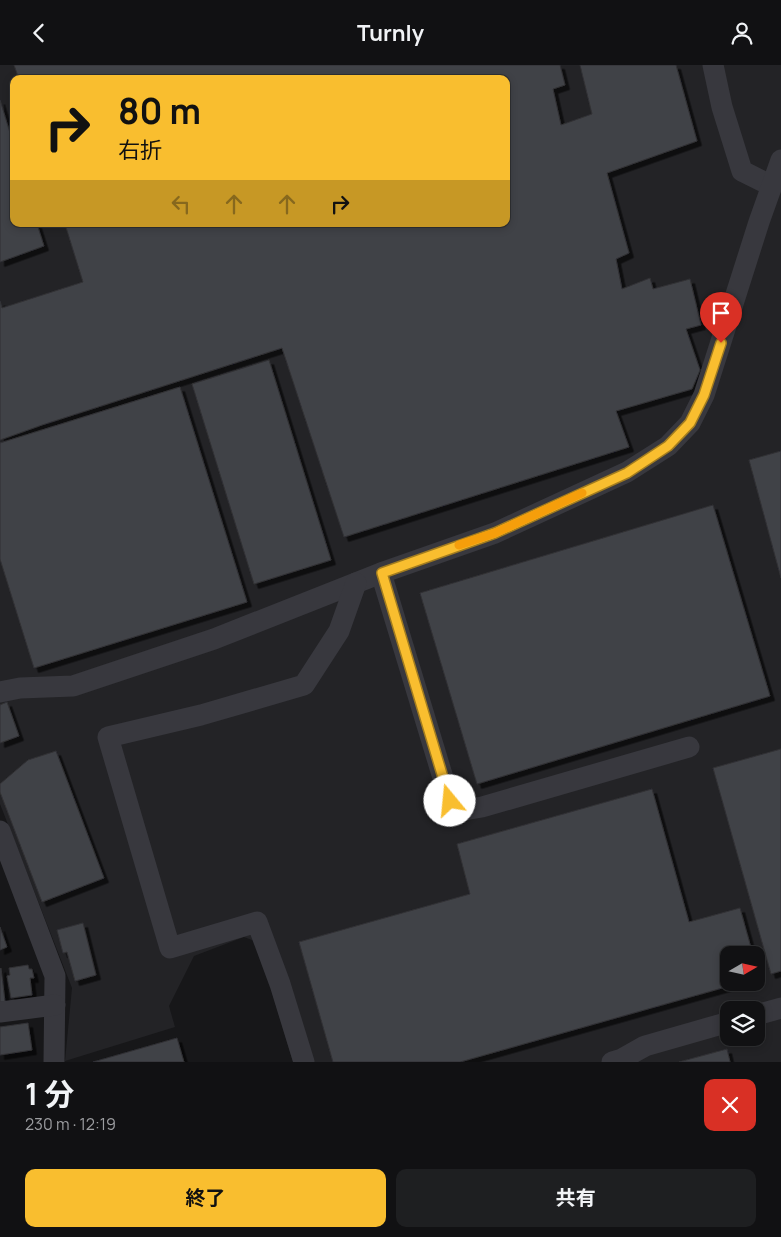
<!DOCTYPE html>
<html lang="ja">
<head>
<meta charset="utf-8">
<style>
  :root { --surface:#111113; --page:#1e1f21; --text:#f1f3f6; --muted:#9c9da0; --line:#303133; --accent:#f9be2f }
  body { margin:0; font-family:Manrope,"Noto Sans JP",sans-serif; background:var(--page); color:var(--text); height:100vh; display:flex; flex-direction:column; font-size:19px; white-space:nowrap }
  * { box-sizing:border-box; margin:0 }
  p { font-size:16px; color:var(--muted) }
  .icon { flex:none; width:28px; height:28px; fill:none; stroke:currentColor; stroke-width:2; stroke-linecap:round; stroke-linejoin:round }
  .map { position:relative; height:997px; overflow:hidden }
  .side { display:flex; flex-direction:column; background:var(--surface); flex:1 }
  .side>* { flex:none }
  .banner { position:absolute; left:10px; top:10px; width:500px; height:152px; border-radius:10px; box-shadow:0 2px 8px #0003,0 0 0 1px var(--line); background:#f9be2f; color:#111; overflow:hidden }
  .needle { width:32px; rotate:81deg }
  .controls { position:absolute; left:720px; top:881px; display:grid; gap:10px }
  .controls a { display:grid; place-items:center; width:45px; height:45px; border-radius:10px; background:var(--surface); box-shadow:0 2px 8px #0003,0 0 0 1px var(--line); font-size:25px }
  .pin { position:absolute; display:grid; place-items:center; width:42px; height:42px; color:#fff; margin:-51px -21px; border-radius:50% 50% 50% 0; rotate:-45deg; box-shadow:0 0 5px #0007 }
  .pin .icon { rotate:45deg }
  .me { position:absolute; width:55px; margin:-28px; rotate:343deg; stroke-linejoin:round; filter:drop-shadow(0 0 4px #0008) }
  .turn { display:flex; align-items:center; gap:18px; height:105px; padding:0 25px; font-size:22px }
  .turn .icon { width:65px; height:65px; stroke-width:2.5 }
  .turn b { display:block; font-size:35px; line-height:42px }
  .lanes { display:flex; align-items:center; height:48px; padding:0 25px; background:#0003; justify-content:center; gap:25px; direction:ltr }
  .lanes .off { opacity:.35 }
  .round { display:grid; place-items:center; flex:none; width:52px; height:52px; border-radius:10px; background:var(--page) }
  .head { display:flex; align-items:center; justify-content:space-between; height:85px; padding:0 25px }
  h1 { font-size:30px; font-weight:700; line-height:38px }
  .cta { display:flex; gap:10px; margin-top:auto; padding:10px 25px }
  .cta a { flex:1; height:58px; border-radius:10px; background:var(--accent); color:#111; font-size:20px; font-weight:700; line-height:58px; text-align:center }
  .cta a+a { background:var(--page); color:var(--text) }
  header { display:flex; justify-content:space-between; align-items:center; height:65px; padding:0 25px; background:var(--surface); font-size:22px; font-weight:700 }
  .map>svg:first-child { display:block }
</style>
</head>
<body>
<header><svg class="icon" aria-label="back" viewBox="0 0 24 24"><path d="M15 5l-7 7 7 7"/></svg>Turnly<svg class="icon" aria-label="person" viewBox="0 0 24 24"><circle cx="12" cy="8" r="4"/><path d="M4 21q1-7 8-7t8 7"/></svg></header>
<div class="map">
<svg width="781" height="997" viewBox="0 0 781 997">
  <defs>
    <filter id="shadow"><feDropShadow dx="4.5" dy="4.5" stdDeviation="0" flood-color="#0009"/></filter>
  </defs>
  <rect width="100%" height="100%" fill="#171719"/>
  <path fill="#232326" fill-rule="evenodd" d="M0 0H781V997H293L257 877 244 872 194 891 169 941 175 962 65 996 72 923 0 739ZM14 14H506V159H14ZM729 890H756V918H729ZM729 945H756V972H729Z"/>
  <g fill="#414246" stroke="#313135" filter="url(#shadow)">
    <path d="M14 0H560L565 20 553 24 561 60 592 49 580 0H676L697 76 607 108 629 188 616 194 622 224 650 213 653 224 690 214 701 260 686 264 700 305 692 324 616 346 629 382 344 472 282 283 42 360 0 375V236L2 243 83 217 65 159H506V14H19Z"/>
    <path d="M0 35 14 81V159H37L44 181 0 197Z"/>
    <path d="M269 295 331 495 254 519 192 319Z"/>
    <path d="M180 322 247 537 34 603 0 494V378Z"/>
    <path d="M781 386V513L749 395Z"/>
    <path d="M713 440 770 631 477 719 420 528Z"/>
    <path d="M7 637 19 671 0 678V640Z"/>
    <path d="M781 684V906L771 909 713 703Z"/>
    <path d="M56 686 104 813 42 837 0 727V719L28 695Z"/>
    <path d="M652 724 689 857 740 843 753 890H729V918H740L460 997H333L299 877 470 829 457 779Z"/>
    <path d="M83 858 96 910 75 916 67 887 63 888 57 865Z"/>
    <path d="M0 862 7 882 0 885Z"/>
    <path d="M28 900 29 904H32L34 913H30L32 930 11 933 7 911 10 910 9 903Z"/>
    <path d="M1 903 5 937H0V904Z"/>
    <path d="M28 958 32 985 0 990V962Z"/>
    <path d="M177 973 184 997H93Z"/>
    <path d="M727 984 730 997H679Z"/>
  </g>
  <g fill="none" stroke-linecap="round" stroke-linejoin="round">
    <g stroke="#38383e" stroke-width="21">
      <path d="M713 0 722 42 742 106 772 121"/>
      <path d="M381 508 450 736 458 746 482 742 689 682"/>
      <path d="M0 627 20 623 73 621 214 574 381 508 495 468 627 407 668 381 690 358 704 330 759 157 781 95"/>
      <path d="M0 766 55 911 54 997"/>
      <path d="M0 947 55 940"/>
      <path d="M756 950 781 943"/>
      <path d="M304 997 280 919 257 857 170 883 108 672 201 650 304 620 339 566 356 518"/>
      <path d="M612 997 622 994 645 981 729 957"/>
    </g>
  </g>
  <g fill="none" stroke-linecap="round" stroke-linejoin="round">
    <defs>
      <path id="route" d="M450 736 382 508 495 468 627 408 668 381 690 358 704 330 721 278"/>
    </defs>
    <use href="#route" stroke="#a27c1f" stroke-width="12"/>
    <use href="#route" stroke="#f9be2f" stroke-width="9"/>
    <path stroke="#f59e0b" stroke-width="9" d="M459 480 495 468 582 428"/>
  </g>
</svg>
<div class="controls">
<a><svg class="needle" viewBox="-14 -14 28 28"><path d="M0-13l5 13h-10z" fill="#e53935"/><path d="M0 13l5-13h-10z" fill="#9c9da0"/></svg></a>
<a><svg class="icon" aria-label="layers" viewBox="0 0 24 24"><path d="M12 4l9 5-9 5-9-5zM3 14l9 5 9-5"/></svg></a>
</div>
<div class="pin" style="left:721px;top:278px;background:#d93025"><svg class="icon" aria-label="arrive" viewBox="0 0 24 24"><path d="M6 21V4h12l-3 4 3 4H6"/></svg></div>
<svg class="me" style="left:450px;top:736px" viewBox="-20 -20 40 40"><circle r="19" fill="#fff"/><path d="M0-13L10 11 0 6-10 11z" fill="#f9be2f"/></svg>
<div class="banner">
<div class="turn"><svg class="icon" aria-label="right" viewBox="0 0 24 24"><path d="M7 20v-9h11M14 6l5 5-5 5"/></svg><div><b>80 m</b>右折</div></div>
<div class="lanes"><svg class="icon off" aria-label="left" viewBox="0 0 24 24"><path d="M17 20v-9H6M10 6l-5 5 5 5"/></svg><svg class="icon off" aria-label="ahead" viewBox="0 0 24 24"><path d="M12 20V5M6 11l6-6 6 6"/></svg><svg class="icon off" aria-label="ahead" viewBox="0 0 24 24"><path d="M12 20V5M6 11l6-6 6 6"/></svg><svg class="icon" aria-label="right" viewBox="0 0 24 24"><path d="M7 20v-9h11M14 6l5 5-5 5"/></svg></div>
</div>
</div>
<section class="side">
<div class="head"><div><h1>1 分</h1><p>230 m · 12:19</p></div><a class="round" style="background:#d93025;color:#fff"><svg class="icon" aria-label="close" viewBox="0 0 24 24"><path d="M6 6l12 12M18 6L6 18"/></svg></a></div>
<div class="cta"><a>終了</a><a>共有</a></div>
</section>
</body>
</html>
